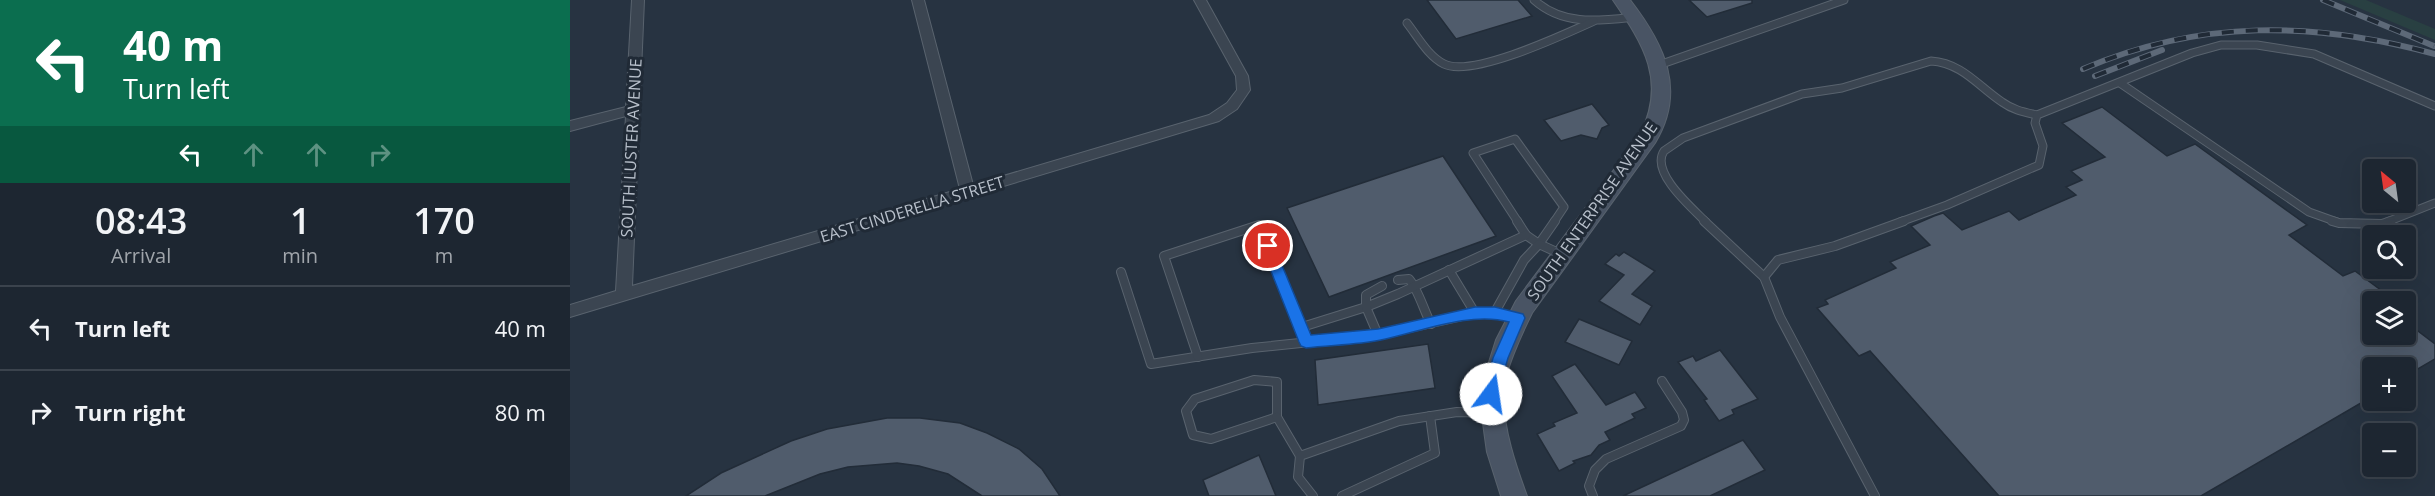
<!DOCTYPE html>
<html lang="en">
<head>
<meta charset="utf-8">
<style>
  :root { --surface:#1d2631; --page:#2a323d; --text:#f1f3f6; --muted:#a0a5ab; --line:#3b434d }
  body { margin:0; font-family:"Open Sans",sans-serif; background:var(--page); color:var(--text); height:100vh; display:flex; flex-direction:column; font-size:22px; white-space:nowrap }
  * { box-sizing:border-box; margin:0 }
  p { font-size:20px; color:var(--muted) }
  .icon { flex:none; width:33px; height:33px; fill:none; stroke:currentColor; stroke-width:2; stroke-linecap:round; stroke-linejoin:round }
  .map { position:relative; flex:1; overflow:hidden }
  .panel { display:flex; flex-direction:column; background:var(--surface); width:570px }
  .panel>* { flex:none }
  .guide { background:#0b6e4f; color:#fff; overflow:hidden }
  .needle { width:39px; rotate:331deg }
  .controls { position:absolute; left:1792px; top:159px; display:grid; gap:12px }
  .controls a { display:grid; place-items:center; width:54px; height:54px; border-radius:6px; background:var(--surface); box-shadow:0 6px 24px #0002,0 0 0 2px var(--line); font-size:30px }
  .pin { position:absolute; display:grid; place-items:center; width:51px; height:51px; color:#fff; margin:-26px; border:3px solid #fff; border-radius:50%; box-shadow:0 2px 6px #0007 }
  .me { position:absolute; width:66px; margin:-33px; rotate:14deg; stroke-linejoin:round; filter:drop-shadow(0 0 4px #0008) }
  .turn { display:flex; align-items:center; gap:21px; height:126px; padding:0 24px; font-size:27px }
  .turn .icon { width:78px; height:78px; stroke-width:2.5 }
  .turn b { display:block; font-size:42px; line-height:51px }
  .lanes { display:flex; align-items:center; height:57px; padding:0 24px; background:#0003; justify-content:center; gap:30px; direction:ltr }
  .lanes .off { opacity:.35 }
  .eta { display:flex; justify-content:space-evenly; align-items:center; height:102px; text-align:center }
  .eta b { font-size:36px; font-weight:600; line-height:42px }
  ul { padding:0; list-style:none }
  li { display:flex; align-items:center; gap:18px; height:84px; padding:0 24px; border-top:2px solid var(--line) }
  li div { flex:1 }
  li b { display:block; font-size:22px }
  li em { font-style:normal }
  main { display:flex; flex:1; min-height:0 }
  .map>svg:first-child { display:block }
</style>
</head>
<body>
<main>
<section class="panel">
<div class="guide">
<div class="turn"><svg class="icon" aria-label="left" viewBox="0 0 24 24"><path d="M17 20v-9H6M10 6l-5 5 5 5"/></svg><div><b>40 m</b>Turn left</div></div>
<div class="lanes"><svg class="icon" aria-label="left" viewBox="0 0 24 24"><path d="M17 20v-9H6M10 6l-5 5 5 5"/></svg><svg class="icon off" aria-label="ahead" viewBox="0 0 24 24"><path d="M12 20V5M6 11l6-6 6 6"/></svg><svg class="icon off" aria-label="ahead" viewBox="0 0 24 24"><path d="M12 20V5M6 11l6-6 6 6"/></svg><svg class="icon off" aria-label="right" viewBox="0 0 24 24"><path d="M7 20v-9h11M14 6l5 5-5 5"/></svg></div>
</div>
<div class="eta">
<div><b>08:43</b><p>Arrival</p></div>
<div><b>1</b><p>min</p></div>
<div><b>170</b><p>m</p></div>
</div>
<ul>
<li><svg class="icon" aria-label="left" viewBox="0 0 24 24"><path d="M17 20v-9H6M10 6l-5 5 5 5"/></svg><div><b>Turn left</b></div><em>40 m</em></li>
<li><svg class="icon" aria-label="right" viewBox="0 0 24 24"><path d="M7 20v-9h11M14 6l5 5-5 5"/></svg><div><b>Turn right</b></div><em>80 m</em></li>
</ul>
</section>
<div class="map">
<svg width="1865" height="496" viewBox="0 0 1865 496">
  <rect width="100%" height="100%" fill="#273341"/>
  <path fill="#294042" d="M1770 0H1796L1865 29V40Z"/>
  <g fill="#505c6c" stroke="#222c38" stroke-width="1.5">
    <path d="M857 0H948L962 16 886 39Z"/>
    <path d="M1119 0H1182V3L1137 17Z"/>
    <path d="M1022 104 1039 125 1032 128 1027 139 1011 135 991 141 974 120Z"/>
    <path d="M1532 107 1597 156 1625 144 1737 225 1719 235 1773 276 1785 271 1827 302H1803V334H1836V322L1865 344V359L1836 376V368H1803V396L1631 496H1429L1300 351 1289 356 1247 308 1258 304 1255 300 1326 268 1320 262 1360 245 1341 226 1364 216 1373 213 1392 230 1439 211 1449 220 1506 195 1496 187 1512 180 1501 171 1535 157 1492 123Z"/>
    <path d="M873 156 926 236 759 297 717 208Z"/>
    <path d="M1054 252 1085 271 1062 294 1082 306 1070 325 1029 301 1054 275 1035 264 1046 254 1049 256Z"/>
    <path d="M1009 319 1062 341 1049 365 995 342Z"/>
    <path d="M858 344 865 388 748 405 745 360Z"/>
    <path d="M1150 350 1188 399 1162 410 1164 414 1149 421 1134 400 1137 399 1108 362 1123 356 1126 361Z"/>
    <path d="M1005 364 1036 405 1065 392 1076 408 1062 414 1065 418 1035 432 1040 440 1029 445 1021 455 1003 461 1005 463 989 471 967 434 985 426 983 423 1007 413 982 376Z"/>
    <path d="M317 418H350L390 423 417 433 449 449 472 469 490 496H412L378 474 349 466 327 463 278 467 250 474 195 496H116L151 473 221 441 257 429Z"/>
    <path d="M1173 440 1195 470 1140 496H1053Z"/>
    <path d="M689 455 706 496H639L633 480Z"/>
  </g>
  <g fill="none" stroke-linecap="round" stroke-linejoin="round">
    <defs>
      <g id="lane-far1">
        <path d="M964 0C993 26 1028 21 1064 17"/>
        <path d="M837 23C848 37 858 56 874 64 902 78 995 34 1024 21"/>
        <path d="M1089 65 1274 0"/>
        <path d="M1550 83 1739 212 1767 222"/>
        <path d="M948 222 903 153 945 139 994 207 984 222"/>
        <path d="M1136 222C1121 207 1080 172 1094 151L1113 138 1232 94 1272 88 1361 61C1392 63 1408 86 1432 102 1443 110 1454 112 1467 115"/>
        <path d="M1330 222 1377 205 1469 165 1473 146 1465 123 1467 115 1622 53 1651 45H1687L1744 54 1865 106"/>
        <path d="M1817 222 1865 203"/>
      </g>
      <g id="lane">
        <path d="M947 221 956 235 969 244 985 221"/>
        <path d="M1134 221 1194 277"/>
        <path d="M1762 221 1769 223 1812 224 1821 221"/>
        <path d="M879 270 905 313"/>
        <path d="M551 272 581 364 682 348 808 335 905 313 925 312"/>
        <path d="M828 280 839 279C848 289 854 311 861 324"/>
        <path d="M946 318 925 312 954 260 969 244 993 255"/>
        <path d="M732 327 796 307 828 294 956 235"/>
        <path d="M808 335 796 307V295L812 286"/>
        <path d="M628 357 594 256 689 225 736 342"/>
        <path d="M684 380 707 382V417L641 439 623 435 616 411 625 399Z"/>
        <path d="M707 417 730 456"/>
        <path d="M743 496 728 477 730 456 829 421 887 412 922 413"/>
        <path d="M772 496 865 453 860 416"/>
        <path d="M1023 496 1019 486 1025 470 1036 459 1111 426 1114 420 1112 412 1092 381"/>
        <path d="M1305 496 1210 317 1194 277 1208 260 1265 246 1334 221"/>
      </g>
      <path id="street" d="M62 0H74L62 286 390 189 342 0H354L403 185 639 115 657 103 667 90 666 76 624 0H636L678 76 680 90 667 109 649 121 0 317V305L46 291 56 116 0 131V121L56 107Z"/>
      <path id="secondary" d="M1043 0H1060C1094 44 1117 90 1085 143L962 313C953 331 932 376 933 396 934 431 945 464 957 496H931L917 452 909 394 926 340 946 301 1070 135C1097 81 1074 45 1043 0Z"/>
    </defs>
    <use href="#lane-far1" stroke="#59636e" stroke-width="9"/>
    <use href="#lane" stroke="#59636e" stroke-width="10"/>
    <use href="#street" stroke="#59636e" stroke-width="2"/>
    <use href="#secondary" stroke="#59636e" stroke-width="2"/>
    <use href="#lane-far1" stroke="#3b4551" stroke-width="7"/>
    <use href="#lane" stroke="#3b4551" stroke-width="8"/>
    <use href="#street" fill="#3b4551" fill-rule="evenodd"/>
    <use href="#secondary" fill="#495464" fill-rule="evenodd"/>
    <defs>
      <g id="rail">
        <path d="M1753 0 1864 46"/>
        <path d="M1513 69C1630 19 1744 21 1865 54"/>
        <path d="M1525 76 1592 50"/>
      </g>
    </defs>
    <use href="#rail" stroke="#5d6978" stroke-width="6"/>
    <use href="#rail" stroke="#202a36" stroke-width="4" stroke-dasharray="12" stroke-linecap="butt"/>
  </g>
  <path fill="#1a73e8" stroke="#114b97" stroke-width="1.5" d="M698 241 704 246 741 335 808 329 905 307H925L953 314 955 318 938 358 926 399 921 401 915 399 913 394 923 358 939 322C900 311 850 332 811 340 787 345 761 345 736 348L731 346 729 342 691 246Z"/>
  <g text-anchor="middle" stroke-width="6" stroke-linejoin="round" paint-order="stroke">
    <g font-size="16" fill="#b8c0cb" stroke="#202a36">
      <text transform="translate(61 148) rotate(-87)" y="6">SOUTH LUSTER AVENUE</text>
      <text transform="translate(342 209) rotate(-17)" y="6">EAST CINDERELLA STREET</text>
      <text transform="translate(1022 211) rotate(-55)" y="6">SOUTH ENTERPRISE AVENUE</text>
    </g>
  </g>
</svg>
<div class="controls">
<a><svg class="needle" viewBox="-14 -14 28 28"><path d="M0-13l5 13h-10z" fill="#e53935"/><path d="M0 13l5-13h-10z" fill="#a0a5ab"/></svg></a>
<a><svg class="icon" aria-label="search" viewBox="0 0 24 24"><circle cx="10" cy="10" r="6"/><path d="M15 15l6 6"/></svg></a>
<a><svg class="icon" aria-label="layers" viewBox="0 0 24 24"><path d="M12 4l9 5-9 5-9-5zM3 14l9 5 9-5"/></svg></a>
<a>+</a>
<a>−</a>
</div>
<div class="pin" style="left:698px;top:246px;background:#d93025"><svg class="icon" aria-label="arrive" viewBox="0 0 24 24"><path d="M6 21V4h12l-3 4 3 4H6"/></svg></div>
<svg class="me" style="left:921px;top:394px" viewBox="-20 -20 40 40"><circle r="19" fill="#fff"/><path d="M0-13L10 11 0 6-10 11z" fill="#1a73e8"/></svg>
</div>
</main>
</body>
</html>
